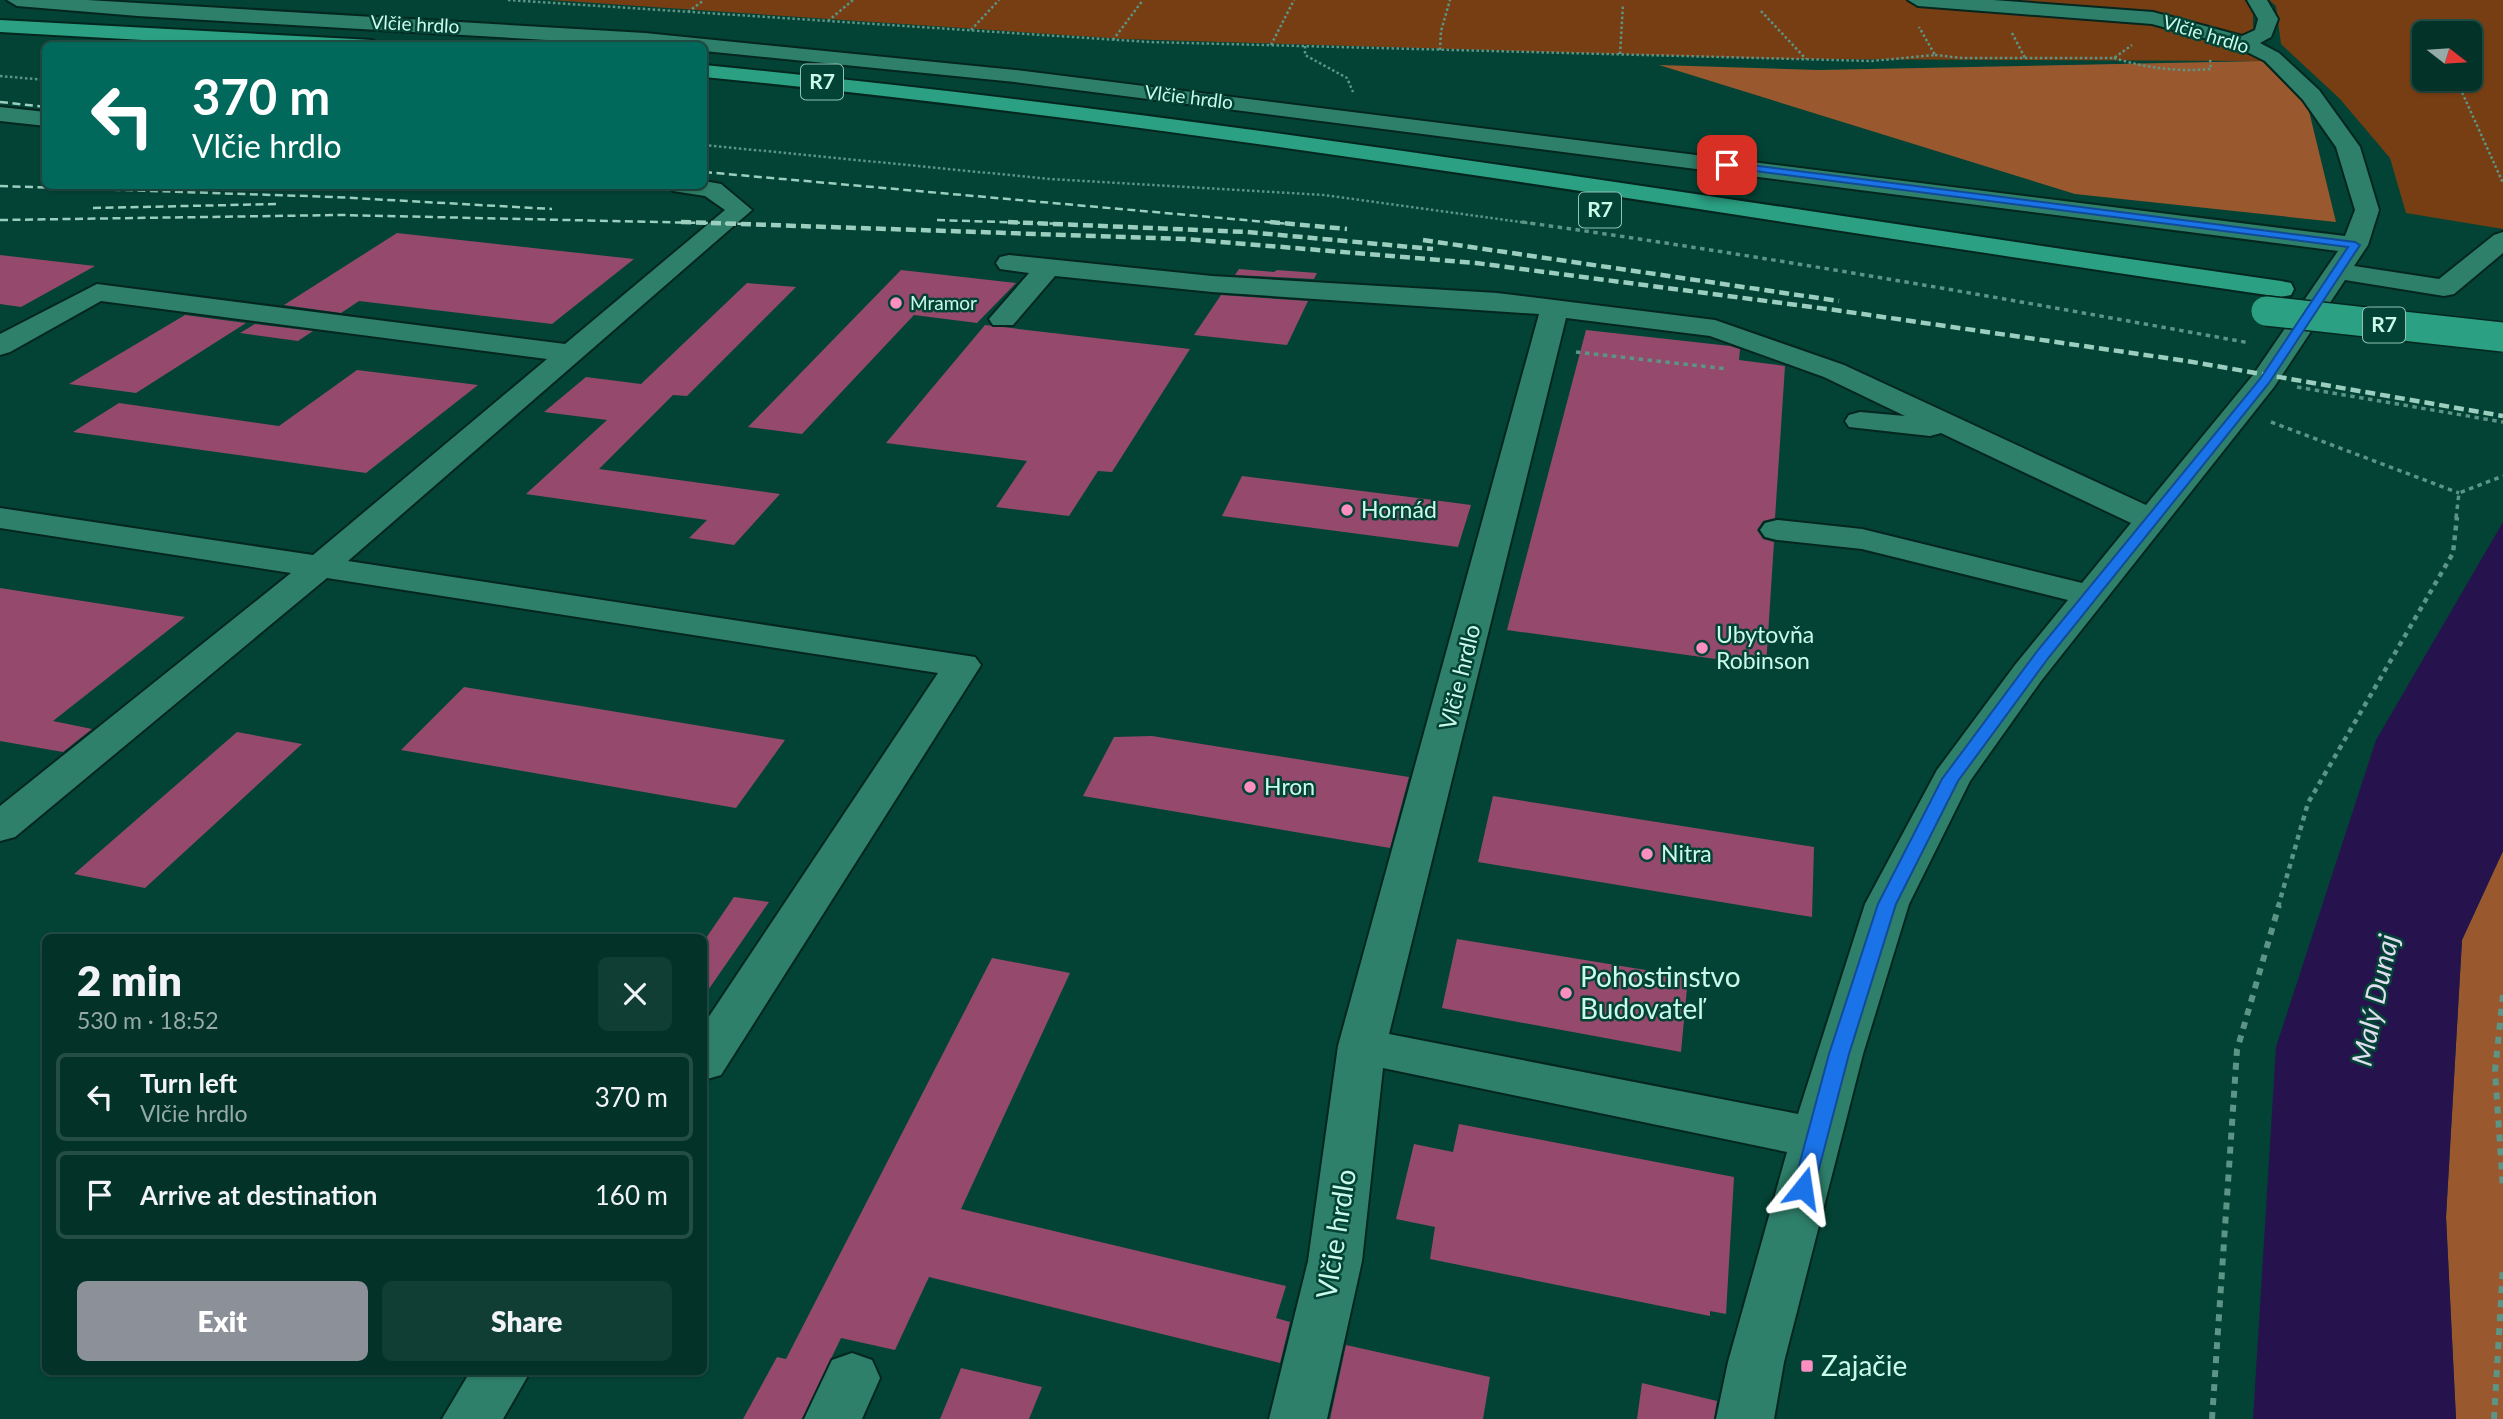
<!DOCTYPE html>
<html lang="en">
<head>
<meta charset="utf-8">
<style>
  :root { --surface:#023228; --page:#103e34; --text:#f1f3f6; --muted:#96aaa8; --line:#234d45; --accent:#8c9099 }
  body { margin:0; font-family:Lato,sans-serif; background:var(--page); color:var(--text); height:100vh; display:flex; flex-direction:column; font-size:26px; white-space:nowrap }
  * { box-sizing:border-box; margin:0 }
  p { font-size:23px; color:var(--muted) }
  .icon { flex:none; width:38px; height:38px; fill:none; stroke:currentColor; stroke-width:2; stroke-linecap:round; stroke-linejoin:round }
  .map { position:relative; flex:1; overflow:hidden }
  .details { position:absolute; left:42px; top:934px; width:665px; height:441px; display:flex; flex-direction:column; background:var(--surface); border-radius:10px; box-shadow:0 2px 5px #0004,0 0 0 2px var(--line) }
  .details>* { flex:none }
  .guide { position:absolute; left:42px; top:42px; width:665px; height:147px; border-radius:10px; box-shadow:0 2px 5px #0004,0 0 0 2px var(--line); background:#00695c; color:#fff; overflow:hidden }
  .needle { width:46px; rotate:107deg }
  .buttons { position:absolute; left:2412px; top:21px; display:grid; gap:14px }
  .buttons a { display:grid; place-items:center; width:70px; height:70px; border-radius:10px; background:var(--surface); box-shadow:0 2px 5px #0004,0 0 0 2px var(--line); font-size:35px }
  .pin { position:absolute; display:grid; place-items:center; width:60px; height:60px; color:#fff; margin:-30px; border-radius:14px; box-shadow:0 4px 10px #0006 }
  .me { position:absolute; width:77px; margin:-38px; rotate:15deg; stroke-linejoin:round; filter:drop-shadow(0 0 5px #0008) }
  .turn { display:flex; align-items:center; gap:24px; height:147px; padding:0 35px; font-size:32px }
  .turn .icon { width:91px; height:91px; stroke-width:2.5 }
  .turn b { display:block; font-size:49px; line-height:60px }
  .round { display:grid; place-items:center; flex:none; width:74px; height:74px; border-radius:10px; background:var(--page) }
  .headline { display:flex; align-items:center; justify-content:space-between; height:119px; padding:0 35px }
  h1 { font-size:42px; font-weight:800; line-height:52px }
  .cta { display:flex; gap:14px; margin-top:auto; padding:14px 35px }
  .cta a { flex:1; height:80px; border-radius:10px; background:var(--accent); color:#fff; font-size:28px; font-weight:800; line-height:80px; text-align:center }
  .cta a+a { background:var(--page); color:var(--text) }
  ul { padding:0; list-style:none }
  li { display:flex; align-items:center; gap:21px; height:88px; margin:0 14px 10px; padding:0 21px; border:4px solid var(--line); border-radius:10px }
  li div { flex:1 }
  li b { display:block; font-size:26px }
  li em { font-style:normal }
  .map>svg:first-child { display:block }
</style>
</head>
<body>
<div class="map">
<svg width="2503" height="1419" viewBox="0 0 2503 1419">
  <rect width="100%" height="100%" fill="#034335"/>
  <g fill="#783e13" fill-rule="evenodd">
    <path d="M550 0H2243L2253 2V33L2232 41 2262 61 1781 59 1124 39Z"/>
    <path d="M2269 0H2503V229L2406 213 2390 158 2340 99 2281 44 2276 6ZM2424 33H2469V79H2424Z"/>
  </g>
  <g fill="#99582d">
    <path d="M2262 61 2308 107 2336 222 2075 194 1659 65 1819 70Z"/>
    <path d="M2503 851V1419H2456L2446 1217 2462 940Z"/>
  </g>
  <path fill="#26134e" d="M2503 522V851L2462 940 2446 1217 2456 1419H2253L2276 1047 2376 740Z"/>
  <g fill="#954a6d">
    <path d="M397 233 634 259 552 324 359 301 341 313 284 305Z"/>
    <path d="M0 255 95 266 21 307 0 304Z"/>
    <path d="M1239 269 1274 272 1277 270 1317 273 1314 279 1235 275Z"/>
    <path d="M901 270 1016 283 977 323 914 315 802 434 748 427Z"/>
    <path d="M747 283 796 287 687 396 673 395 599 469 780 494 734 545 689 538 707 520 526 494 607 420 544 412 586 377 641 384Z"/>
    <path d="M1221 295 1308 301 1287 345 1194 335Z"/>
    <path d="M185 315 246 323 136 393 69 384Z"/>
    <path d="M255 324 313 331 298 341 240 333Z"/>
    <path d="M985 325 1190 349 1112 472 1098 471 1069 516 996 507 1027 461 886 443Z"/>
    <path d="M1586 330 1730 346 1740 349 1739 360 1785 366 1775 518 1763 521 1757 530 1763 539 1774 542 1766 666 1507 630Z"/>
    <path d="M357 370 478 385 366 473 73 432 119 403 279 426Z"/>
    <path d="M1242 476 1418 498 1471 505 1458 547 1222 516Z"/>
    <path d="M0 588 185 617 53 721 92 729 63 752 0 741Z"/>
    <path d="M464 687 581 706 785 740 736 808 401 750Z"/>
    <path d="M237 732 302 744 145 888 74 874Z"/>
    <path d="M1152 736 1409 777 1390 848 1083 796 1114 737Z"/>
    <path d="M1493 796 1814 847 1812 917 1478 862Z"/>
    <path d="M734 897 769 902 704 996V941Z"/>
    <path d="M1457 939 1688 977 1681 1052 1442 1008Z"/>
    <path d="M992 958 1070 973 961 1209 1286 1286 1276 1318 1290 1322 1280 1363 929 1277 895 1350 841 1338 802 1419H743L777 1357 786 1359Z"/>
    <path d="M1459 1124 1734 1177 1726 1314 1710 1311V1316L1430 1259 1435 1227 1396 1219 1414 1144 1453 1152Z"/>
    <path d="M1346 1345 1490 1377 1483 1419H1330Z"/>
    <path d="M961 1368 1042 1387 1029 1419H940Z"/>
    <path d="M1642 1383 1717 1401 1714 1419H1637Z"/>
  </g>
  <g fill="none" stroke-linecap="round" stroke-linejoin="round">
    <defs>
      <g id="minor">
        <path d="M7 0H87L645 33 1015 70 2345 236 2355 210 2336 147 2303 100 2265 61 2237 47 2152 24 1918 6 1908 0H1993L2153 12 2242 36 2255 30 2258 19 2247 0H2267L2278 19 2271 37 2260 43 2279 53 2319 90 2360 147 2379 210 2368 245 2354 266 2439 279 2494 235 2503 232V253L2454 294 2444 296 2345 280 2274 387 2041 681 1970 781 1909 904 1863 1054 1784 1362 1774 1419H1716L1728 1362 1787 1152 1383 1068 1362 1261 1327 1419H1269L1308 1261 1338 1046 1539 314 1212 292 1055 276 1013 325H993L989 319 1029 273 1000 269 996 263 1000 257 1009 255 1212 276 1497 293 1715 320 1844 365 2146 505 2253 375 2338 251 1015 82 704 51V46H650L138 16 17 6ZM1566 318 1710 336 1824 377 1905 416 1860 412 1849 415 1845 421 1849 427 1930 436 1941 433 2131 523 2082 583 1862 529 1777 520 1765 523 1760 530 1765 537 1777 540 1862 549 2068 600 2015 665 1937 770 1865 904 1798 1114 1389 1034Z"/>
        <path d="M0 107 46 112V126L0 121Z"/>
        <path d="M704 181 721 184 752 210 348 561 975 657 981 665 721 1075 704 1080V1024L938 673 327 578 15 837 0 841V806L291 573 0 528V508L313 555 547 359 101 301 10 352 0 355V334L97 284 565 344 725 210 705 196 673 191 670 186H704Z"/>
        <path d="M852 1353 872 1360 880 1378 862 1419H804L832 1360Z"/>
        <path d="M470 1372H530L503 1419H442Z"/>
      </g>
      <g id="highway">
        <path d="M0 20 372 40 382 46H250L0 32Z"/>
        <path d="M704 65C1233 116 1755 206 2281 281L2291 283 2294 289 2291 295 2281 297C1755 221 1233 129 704 77Z"/>
      </g>
    </defs>
    <use href="#minor" stroke="#04261e" stroke-width="4"/>
    <use href="#highway" stroke="#04261e" stroke-width="4"/>
    <g stroke="#5c9485" stroke-width="2.5" stroke-dasharray="2.5 2.5" stroke-linecap="butt">
      <path d="M508 0 1149 42 1872 61 1935 55 1919 27"/>
      <path d="M1761 11 1806 59"/>
      <path d="M688 12 704 0"/>
      <path d="M828 21 853 0"/>
      <path d="M971 30 999 0"/>
      <path d="M2012 33 2025 58"/>
      <path d="M1113 40 1143 0"/>
      <path d="M1271 45 1294 0"/>
      <path d="M1305 46V55L1347 78 1353 92"/>
      <path d="M1440 50 1441 31 1450 0"/>
      <path d="M1620 54 1623 5"/>
      <path d="M1935 55 1962 58H2114L2132 45"/>
      <path d="M2114 58C2146 68 2177 72 2211 69L2210 59"/>
      <path d="M0 76 46 80"/>
      <path d="M2456 79 2503 183"/>
      <path d="M704 145 1050 179 1324 195 1535 224"/>
    </g>
    <g stroke="#5c9485" stroke-width="3.5" stroke-dasharray="4.5 4.5" stroke-linecap="butt">
      <path d="M1522 222C1766 256 2008 299 2250 343"/>
      <path d="M1576 352 1727 369"/>
      <path d="M2297 387 2503 422"/>
      <path d="M2271 422 2459 493"/>
      <path d="M2456 518 2459 493 2503 476"/>
    </g>
    <path stroke="#5c9485" stroke-width="4.5" stroke-dasharray="5 5" stroke-linecap="butt" d="M2278 907 2308 803 2453 553 2457 517"/>
    <g stroke="#5c9485" stroke-width="6" stroke-dasharray="7 7" stroke-linecap="butt">
      <path d="M2503 995 2495 1071 2503 1189"/>
      <path d="M2212 1419 2237 1050 2279 905"/>
      <path d="M2494 1419 2503 1266"/>
    </g>
    <use href="#minor" fill="#2e806a" fill-rule="evenodd"/>
    <use href="#highway" fill="#2ba083" fill-rule="evenodd"/>
    <g stroke="#9bcebe" stroke-width="2.5" stroke-dasharray="8 4.5" stroke-linecap="butt">
      <path d="M0 102 46 107"/>
      <path d="M704 172 1289 224"/>
      <path d="M0 186 335 197 552 209"/>
      <path d="M93 208 279 204"/>
      <path d="M0 220 340 215 748 224"/>
      <path d="M937 220 1063 224"/>
    </g>
    <g stroke="#9bcebe" stroke-width="4.5" stroke-dasharray="10 5" stroke-linecap="butt">
      <path d="M681 222 1185 239 1476 263 1835 310 2187 361 2503 416"/>
      <path d="M1008 222 1247 232 1433 249"/>
      <path d="M1270 222 1347 229"/>
      <path d="M1423 240 1839 301"/>
    </g>
    <defs>
      <path id="highway-bridge" d="M2266 311 2503 337"/>
    </defs>
    <use href="#highway-bridge" stroke="#04261e" stroke-width="32" stroke-linecap="butt"/>
    <use href="#highway-bridge" stroke="#2ba083" stroke-width="29"/>
  </g>
  <path fill="#1a73e8" stroke="#114b97" stroke-width="2" d="M1727 162 2355 242 2360 245 2269 383 2049 657 1958 781 1896 904 1849 1054 1814 1188 1811 1194 1803 1197 1796 1194 1793 1188 1829 1054 1878 904 1942 779 2038 650 2260 379 2348 247 1723 167Z"/>
  <g fill="#fc8fc1" stroke="#034335" stroke-width="2.5">
    <circle cx="896" cy="303" r="7"/>
    <circle cx="1347" cy="510" r="7"/>
    <circle cx="1702" cy="648" r="7"/>
    <circle cx="1250" cy="787" r="7"/>
    <circle cx="1647" cy="854" r="7"/>
    <circle cx="1566" cy="993" r="7"/>
    <rect x="1800" y="1359" width="14" height="14" rx="3.5"/>
  </g>
  <g text-anchor="middle" stroke-width="5" stroke-linejoin="round" paint-order="stroke">
    <g font-size="19" fill="#cafae9" stroke="#034335">
      <text transform="translate(415 24) rotate(3)" y="7">Vlčie hrdlo</text>
      <text transform="translate(2206 34) rotate(17)" y="7">Vlčie hrdlo</text>
      <text transform="translate(1189 97) rotate(7)" y="7">Vlčie hrdlo</text>
    </g>
    <g font-size="19" fill="#cafae9" stroke="#034335" text-anchor="start">
      <text x="910" y="310">Mramor</text>
    </g>
    <g fill="#034335" stroke="#8ec3b3" stroke-width="2">
      <rect x="801" y="64.5" width="42" height="35" rx="5"/>
      <rect x="1579" y="192.5" width="42" height="35" rx="5"/>
      <rect x="2363" y="307.5" width="42" height="35" rx="5"/>
    </g>
    <g font-size="21" font-weight="bold" fill="#cafae9">
      <text x="822" y="89">R7</text>
      <text x="1600" y="217">R7</text>
      <text x="2384" y="332">R7</text>
    </g>
    <g font-size="23" fill="#cafae9" stroke="#034335" text-anchor="start">
      <text x="1361" y="518">Hornád</text>
      <text x="1716" y="643">Ubytovňa<tspan x="1716" dy="26">Robinson</tspan></text>
      <text x="1264" y="795">Hron</text>
      <text x="1661" y="862">Nitra</text>
    </g>
    <g font-size="23" fill="#cafae9" stroke="#034335">
      <text transform="translate(1460 677) rotate(-76)" y="8">Vlčie hrdlo</text>
    </g>
    <g font-size="28" fill="#cafae9" stroke="#034335" text-anchor="start">
      <text x="1580" y="987">Pohostinstvo<tspan x="1580" dy="32">Budovateľ</tspan></text>
      <text x="1821" y="1376">Zajačie</text>
    </g>
    <g font-size="28" font-style="italic" fill="#e1def1" stroke="#034335">
      <text transform="translate(2375 1000) rotate(-78)" y="10">Malý Dunaj</text>
    </g>
    <g font-size="28" fill="#cafae9" stroke="#034335">
      <text transform="translate(1336 1234) rotate(-81)" y="10">Vlčie hrdlo</text>
    </g>
  </g>
</svg>
<div class="buttons">
<a><svg class="needle" viewBox="-14 -14 28 28"><path d="M0-13l5 13h-10z" fill="#e53935"/><path d="M0 13l5-13h-10z" fill="#96aaa8"/></svg></a>
</div>
<div class="pin" style="left:1727px;top:165px;background:#d93025"><svg class="icon" aria-label="arrive" viewBox="0 0 24 24"><path d="M6 21V4h12l-3 4 3 4H6"/></svg></div>
<svg class="me" style="left:1803px;top:1188px" viewBox="-20 -20 40 40"><path d="M0-17L14 15 0 8-14 15z" fill="#1a73e8" stroke="#fff" stroke-width="4"/></svg>
<div class="guide">
<div class="turn"><svg class="icon" aria-label="left" viewBox="0 0 24 24"><path d="M17 20v-9H6M10 6l-5 5 5 5"/></svg><div><b>370 m</b>Vlčie hrdlo</div></div>
</div>
<section class="details">
<div class="headline"><div><h1>2 min</h1><p>530 m · 18:52</p></div><a class="round"><svg class="icon" aria-label="close" viewBox="0 0 24 24"><path d="M6 6l12 12M18 6L6 18"/></svg></a></div>
<ul>
<li><svg class="icon" aria-label="left" viewBox="0 0 24 24"><path d="M17 20v-9H6M10 6l-5 5 5 5"/></svg><div><b>Turn left</b><p>Vlčie hrdlo</p></div><em>370 m</em></li>
<li><svg class="icon" aria-label="arrive" viewBox="0 0 24 24"><path d="M6 21V4h12l-3 4 3 4H6"/></svg><div><b>Arrive at destination</b></div><em>160 m</em></li>
</ul>
<div class="cta"><a>Exit</a><a>Share</a></div>
</section>
</div>
</body>
</html>
